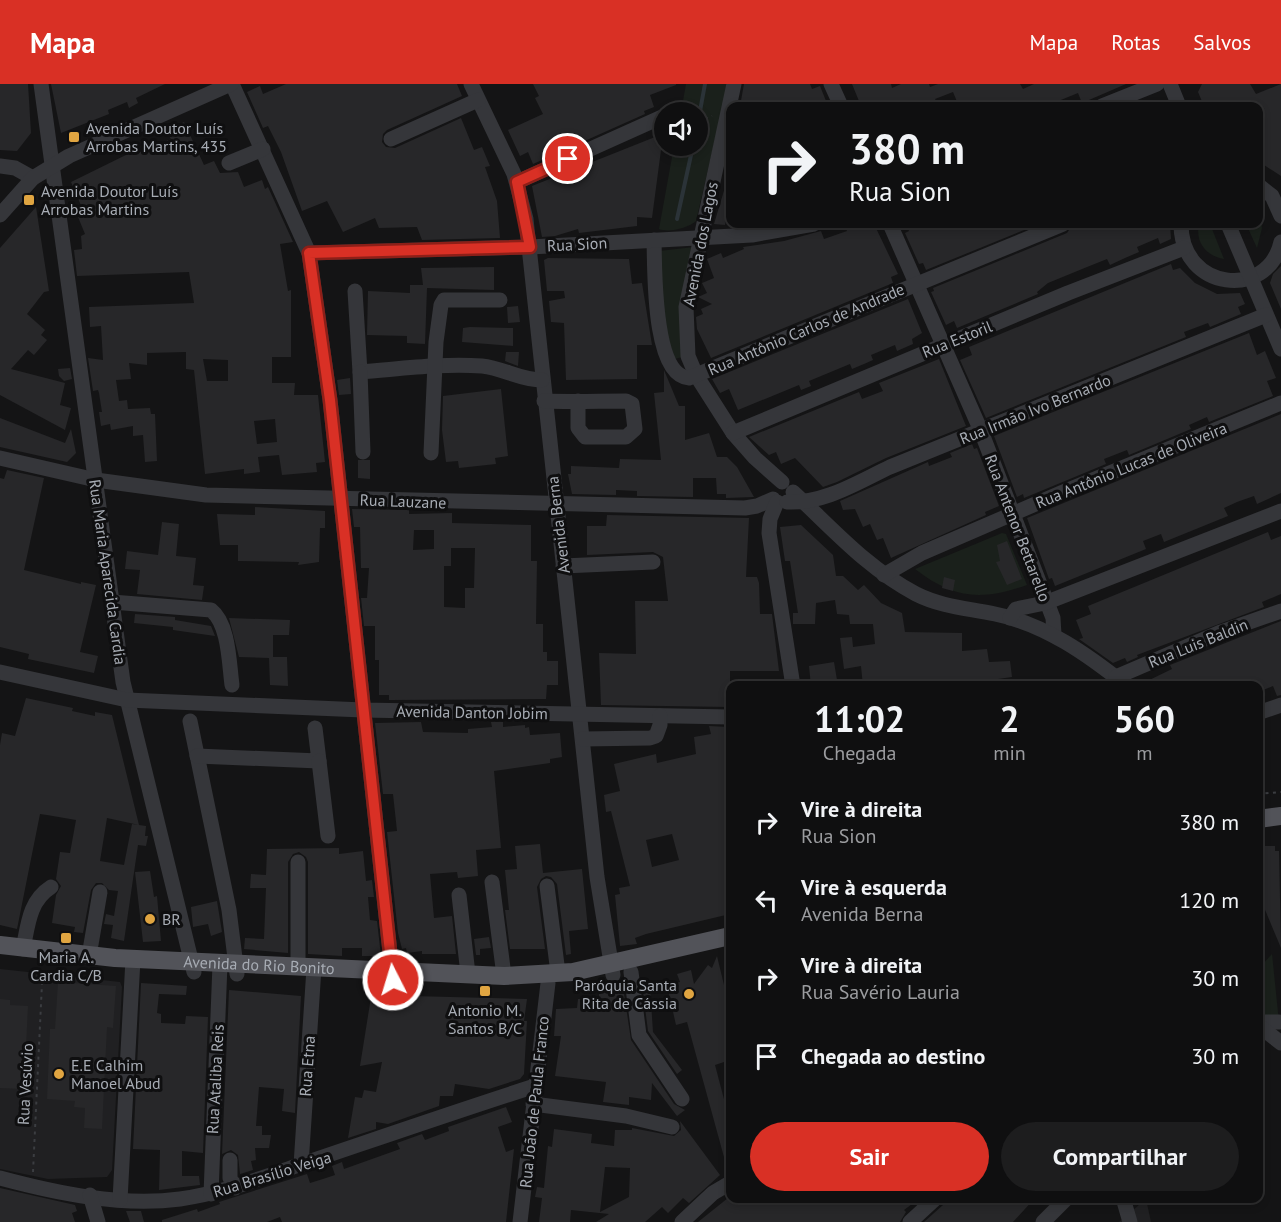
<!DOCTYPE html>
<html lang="pt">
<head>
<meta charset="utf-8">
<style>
  :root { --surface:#0f0f10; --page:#1d1d1e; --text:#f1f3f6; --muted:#9b9c9f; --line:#2f2f30; --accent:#d93025 }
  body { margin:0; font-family:"PT Sans",sans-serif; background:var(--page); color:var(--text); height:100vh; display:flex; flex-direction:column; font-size:22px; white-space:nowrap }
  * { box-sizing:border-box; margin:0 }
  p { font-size:20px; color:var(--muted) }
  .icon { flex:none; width:33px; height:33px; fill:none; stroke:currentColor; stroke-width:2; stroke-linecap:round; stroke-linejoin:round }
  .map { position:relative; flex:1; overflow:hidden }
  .side { position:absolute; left:726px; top:597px; width:537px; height:522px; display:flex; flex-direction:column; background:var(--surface); border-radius:12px; box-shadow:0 3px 9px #0003,0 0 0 2px var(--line) }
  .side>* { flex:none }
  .hud { position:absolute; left:726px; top:18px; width:537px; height:126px; border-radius:12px; box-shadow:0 3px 9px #0003,0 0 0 2px var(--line); background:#0f0f10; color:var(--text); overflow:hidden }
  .fabs { position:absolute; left:654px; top:18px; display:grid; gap:12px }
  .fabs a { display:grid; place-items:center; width:54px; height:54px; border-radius:50%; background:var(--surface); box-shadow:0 3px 9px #0003,0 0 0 2px var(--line); font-size:30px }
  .pin { position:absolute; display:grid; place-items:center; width:51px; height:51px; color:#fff; margin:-26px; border:3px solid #fff; border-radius:50%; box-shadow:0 2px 6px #0007 }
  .me { position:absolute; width:66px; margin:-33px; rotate:355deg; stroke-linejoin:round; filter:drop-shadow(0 0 4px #0008) }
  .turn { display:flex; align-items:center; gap:21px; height:126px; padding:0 24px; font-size:27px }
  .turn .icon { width:78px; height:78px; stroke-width:2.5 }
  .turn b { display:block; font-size:42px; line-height:51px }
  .eta { display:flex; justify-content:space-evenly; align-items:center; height:102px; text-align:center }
  .eta b { font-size:36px; font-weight:600; line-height:42px }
  .action { display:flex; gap:12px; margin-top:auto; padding:12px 24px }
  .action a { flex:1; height:69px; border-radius:36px; background:var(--accent); color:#fff; font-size:24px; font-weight:600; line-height:69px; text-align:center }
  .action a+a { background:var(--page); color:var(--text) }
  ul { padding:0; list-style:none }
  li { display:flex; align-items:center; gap:18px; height:78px; padding:0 24px }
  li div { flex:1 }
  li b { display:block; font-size:22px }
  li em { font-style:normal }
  header { display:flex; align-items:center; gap:36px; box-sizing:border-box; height:84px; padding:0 30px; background:var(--accent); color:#fff }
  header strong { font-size:28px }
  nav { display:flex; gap:33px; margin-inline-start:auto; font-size:21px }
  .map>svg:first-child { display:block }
</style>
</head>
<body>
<header>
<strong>Mapa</strong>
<nav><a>Mapa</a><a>Rotas</a><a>Salvos</a></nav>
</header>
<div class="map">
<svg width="1281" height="1138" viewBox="0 0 1281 1138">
  <rect width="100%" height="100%" fill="#141415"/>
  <g fill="#202022">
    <path d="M0 885 120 898 122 903 112 1086 107 1093 48 1095 0 1085Z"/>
    <path d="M1146 1115 1151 1138H1119Z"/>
  </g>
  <g fill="#1a201b">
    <path d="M686 0H728L696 137C688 144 669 149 659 145L674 62H698V28H681Z"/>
    <path d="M1259 128 1262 144 1257 164 1246 140H1258Z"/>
    <path d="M1199 140H1210L1224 175C1206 172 1195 158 1199 140Z"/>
    <path d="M694 163 686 272 671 276 663 231 659 167Z"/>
    <path d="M1002 449 1006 450 1027 501C981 517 954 515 915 485Z"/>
    <path d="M1272 870 1279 938 1259 936V884Z"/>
  </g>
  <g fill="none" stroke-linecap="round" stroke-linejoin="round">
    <g stroke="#2b3338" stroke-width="4">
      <path d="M698 38 705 0"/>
      <path d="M677 135 693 62"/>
    </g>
  </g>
  <g fill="#272729" fill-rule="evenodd">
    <path d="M0 0H28L31 49 17 67 0 66Z"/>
    <path d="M51 0H165L136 14 138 19 129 24 127 18 108 26 109 30 61 49Z"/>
    <path d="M286 0H457L462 12 387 46 383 50 382 58 386 63 395 64 461 34 474 66 482 63 490 82 485 83 497 117 500 154 422 156 417 143 379 144 375 134 343 148 327 117 302 127 281 68 268 42 263 44 247 8 260 2 263 10Z"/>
    <path d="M533 0H676V1L650 11 654 23 644 27 645 30 533 80 528 68 520 72 508 46 543 30 535 14 539 12Z"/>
    <path d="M744 0H810L812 5 820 2 828 22H740Z"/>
    <path d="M852 0H891L892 4 901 0H929L930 3 938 0H1020L1023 5 1034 0H1126L1082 19 1078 9 1046 22H964L962 18 958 20 953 8 935 15 939 22H861Z"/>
    <path d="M1202 0H1250L1256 10 1281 0V92L1258 77V22H1204L1198 8Z"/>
    <path d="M184 38 204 81 214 77 220 89 238 88 244 103 262 96 265 105 268 103 293 158 280 160 288 207 291 206V273H272V299H295L294 311H318L325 378 316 379 317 388 282 391 279 371 258 373 260 388 244 390V385L205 390 194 286 186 285V268L147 269V281L129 279 131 295 116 296 119 317 127 316 128 325 150 324 151 330H155L157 377 145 378 143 351 133 352V342L111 346 110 340 101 342 99 328H102L99 309 98 306 93 307 88 274 103 276 101 242 90 243 89 223 194 219 189 188 77 192 74 166 82 165 81 152 85 150 78 133 85 131 71 98 132 68 133 71 171 55 166 47ZM203 275 228 276V297H207ZM275 335 277 358 257 360 254 337Z"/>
    <path d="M655 53 661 66 652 134 637 133V142L579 149 578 145 555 152 542 153 532 102Z"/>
    <path d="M726 100H730V133L727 132 725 141 714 140Z"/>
    <path d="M36 123 49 207 44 208 27 230 45 246 41 251 47 256 34 271 28 266 11 285 65 299 60 321 71 324 65 346 0 311V164Z"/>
    <path d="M844 140H874L898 190 891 193 893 199 711 274 697 245 696 233 703 230 701 225 712 220 698 213 707 209 702 199 714 194 707 175 721 169 723 174 744 165 743 163 784 157 821 147 824 155 847 147Z"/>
    <path d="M906 140H1039L926 186 923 179 919 180 905 149 909 147Z"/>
    <path d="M1073 140H1170L1171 155 1160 160 1158 154 1137 163 1139 168 1125 174 1110 181 1107 175 1087 183 1048 199 1037 208 1038 210 957 244 954 237 946 241 931 208 934 207 933 204 1067 149Z"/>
    <path d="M548 174 629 175 632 200 642 199 652 261H637V295L566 296 564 239 551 238 549 217 565 214 564 207H547L544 176Z"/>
    <path d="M1171 180 1173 186 1180 184 1195 199 1217 210 1240 209 1245 220 1238 223 1241 230 1210 243 1208 239 1184 248 1186 253 986 334 960 276 972 271 969 263Z"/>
    <path d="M1281 182V225L1270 199 1273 190Z"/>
    <path d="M494 183V206L427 204 425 260 407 259V252L367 251 368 207 410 209V201H423L421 184Z"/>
    <path d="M908 215 922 249 912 255 913 260 897 267 895 261 871 271 873 276 864 280 852 285 850 280 809 297 811 302 801 306 799 301 738 326 729 305 720 309 712 295Z"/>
    <path d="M518 222 520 238 508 239 507 223Z"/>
    <path d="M470 243 513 244V262L462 258 463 244Z"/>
    <path d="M1249 249 1257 271 1265 267 1276 294 1267 297 1273 312 1209 338 1207 333 1189 341 1191 345 1129 371 1127 366 1104 375 1106 380 1024 414 1023 410 1017 413 994 352Z"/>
    <path d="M506 268H519L518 282 505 277Z"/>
    <path d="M939 275 966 342 886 374 837 398 823 403 795 374 781 380 776 368 769 371 749 353 859 308 862 315 883 307 879 299Z"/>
    <path d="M70 284 72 295 64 297 59 292 58 285Z"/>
    <path d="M664 286 679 322H685V356L709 349 717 373H727L737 383 754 413 726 414V410H717L716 394H693V413L637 412V407L616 406V411L572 410 568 390H571V382L619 384 620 375 661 376 654 309 664 308Z"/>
    <path d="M350 294 351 310 339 311 337 296Z"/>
    <path d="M501 305 508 372 495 374 496 380 459 384 458 377 446 378 442 346 443 312Z"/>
    <path d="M1281 330V409L1257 420 1254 412 1237 418 1224 424 1228 432 1164 458 1161 450 1143 457 1146 465 1055 502 1052 494 1049 495 1027 434Z"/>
    <path d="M0 334 65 359 71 345 76 369 67 378 0 363Z"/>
    <path d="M972 360 974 365 977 364 999 422 985 428 986 431 891 474 883 454 877 456 870 440 863 443 855 425 843 426 840 417 928 378 929 382 952 373 950 369Z"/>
    <path d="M358 376H370V395L358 394Z"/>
    <path d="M7 386 44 394 24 486 81 500V498L96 501 80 568 98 572 94 589 28 575 29 570 0 563V394L4 395Z"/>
    <path d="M255 423 325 427V444H320L319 478 298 481 299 478 238 477V461H220L217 430 255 431Z"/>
    <path d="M352 425 409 426V430L452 429V439L531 441V477H537L536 540H543V568H547V577H558V601H547L546 615 389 616V611H379V576H375V542H364L361 514H367L369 484H361L360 443H354ZM414 446H434V465L413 466ZM451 464H475L474 504H465V524L444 523V482H451Z"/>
    <path d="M607 431 749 434 746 493H757L759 499 760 530H772L779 587H730V623L601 621 599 569 636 570 635 517H668L663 473 653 468 587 471V442H606Z"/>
    <path d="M162 438 179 440 176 472 196 474 193 501 204 502 202 516 137 510 140 486 125 485 127 467 158 471Z"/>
    <path d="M801 441 833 471 836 492H843L858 506 864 501 881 519 902 529 905 548 962 549V567L987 565 989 578 1010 577 1012 593 991 596V602H863L861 582 844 585 840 554 852 553 853 563 875 560 873 540H850L849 531 837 530 835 516 816 519 815 540H793V529H798L790 477H785L780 443Z"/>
    <path d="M1268 448 1271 456 1281 452V510L1262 518 1264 523 1137 571 1138 573 1127 578 1125 574 1113 579 1079 555 1083 554 1076 536 1091 530 1088 522Z"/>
    <path d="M1007 457 1022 495 1007 501 996 478 1000 477 997 461Z"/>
    <path d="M944 493 955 496 953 507 942 504Z"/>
    <path d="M135 530 175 533V536L211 542 215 552 173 546V543L134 539Z"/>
    <path d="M229 534 290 536 289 551H273V573H287L288 602 270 601 269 574 239 573Z"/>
    <path d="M1281 537V611L1277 612 1273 602 1258 608V602H1137L1172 585 1170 581Z"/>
    <path d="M834 578 837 596 827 598V602H811L809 582Z"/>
    <path d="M26 614 73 624 72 627 95 632V628L112 631 139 741 107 734 100 777 124 781 132 740 146 742 145 752H148L146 762 138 761 124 857 111 854 113 841 104 840 106 830 114 832 118 807 109 806 102 799H96L91 806 83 849 74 848 75 843 52 839 56 811 61 802 56 795 60 768 70 769 76 736 47 731 40 730 17 845 0 841V661L2 649 15 652Z"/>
    <path d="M421 638 423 648 468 649V645L492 643 491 638H503V643L525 641V644L529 643 530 651 560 649 562 673 550 675V679L494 687 501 764 476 766 478 792 458 794 457 788 430 790 434 834 452 832 456 870H422V867L407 869 406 864 402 865 398 849 387 748 397 747 393 710H383L375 639Z"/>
    <path d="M709 642 729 643 730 648V766L727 767 730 793V830L646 850 635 854 637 860 620 862 615 811 620 810 619 804 630 802 611 727 606 728 604 711 620 707 614 680 656 670 657 679 696 670 694 653 711 650ZM672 750 679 776 652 783 646 756Z"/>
    <path d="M540 760 543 789 582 785 588 845 569 847 571 870 566 871 557 800 551 793 546 792 541 795 537 803 545 865H510L505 826H509L505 786 517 785 515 762Z"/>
    <path d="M1258 762H1275V767H1279L1281 864 1258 809Z"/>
    <path d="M339 764V770L363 767 366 797 372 796 374 813H368L370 836 377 837 381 872H362V864H342V872L308 870V778L306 773 299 768 293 770 288 778V869L244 865 245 854 264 855 266 804H250L251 790 266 791 267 765Z"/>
    <path d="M150 787 154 813 157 812 161 857 143 858 135 788Z"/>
    <path d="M217 817 222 848 211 852 208 840 193 843 191 823Z"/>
    <path d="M489 853 491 864 480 865V871H476L474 855Z"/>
    <path d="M717 872 730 926V976L715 981 725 1019H728L730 1028V1084H727L687 938 676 941 667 901 680 898 677 890 691 886 694 900 708 881 712 884Z"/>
    <path d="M58 898 116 902 113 944 107 943 102 1045 84 1044 85 1024 74 1023 75 1017 47 1015 50 945H55Z"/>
    <path d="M141 899 187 902 186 911 159 910 157 929 161 930V939L185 940 186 932 208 933 203 1069 182 1067V1092H199L200 1101 159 1106 160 1066 133 1065Z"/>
    <path d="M646 899 650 903 653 948 682 986 677 990 648 947 642 900Z"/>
    <path d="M623 903 631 956 674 1020 685 1026 677 1032 652 999 651 1016 629 1013V1021L603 1018 606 998 555 992 561 952H554L556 925 577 924 578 915 599 914V907Z"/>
    <path d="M229 906 301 912 295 1029 282 1027 284 1005 259 1003 256 1042H262V1051H271L269 1064H255L256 1076 251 1077 253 1086 240 1090 238 1071 231 1066 222 1070Z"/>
    <path d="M412 912 527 915 524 937H527L524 990 520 995 489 1005 455 1000 453 1012H440L439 1022 388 1040 376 1038V1045L348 1054 355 1013 362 1014 364 1006 376 1008 382 978 360 982 371 913Z"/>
    <path d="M0 915 10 916V921L28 922 24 1005 0 1004Z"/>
    <path d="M506 1023 512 1038 498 1043 506 1068 514 1065 506 1138H282L280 1133 267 1138H162V1136L197 1125 198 1128 220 1120 219 1118 307 1090 310 1099 323 1095 335 1091 332 1082 342 1078 344 1085 400 1065 397 1059 422 1050 425 1056 449 1047 448 1043Z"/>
    <path d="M680 1037 720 1091 689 1119 683 1114 668 1129 662 1123 645 1138H596L609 1130 571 1126 570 1138H539L542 1114 535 1113 537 1103 544 1104 548 1062 552 1063 554 1045 592 1050 591 1059 614 1062 615 1046H632V1044L674 1052 681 1046ZM605 1083 630 1084 629 1113 600 1128Z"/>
    <path d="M0 1104 75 1121 77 1127 72 1129 75 1138H0Z"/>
    <path d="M728 1114H920L904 1126 906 1128 900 1138H698Z"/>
    <path d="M945 1114H1035L1013 1138H924L943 1121Z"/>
    <path d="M126 1127H141L144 1138H130Z"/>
  </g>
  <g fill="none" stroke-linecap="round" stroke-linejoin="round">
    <g stroke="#3b3d41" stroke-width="2" stroke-dasharray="3 4.5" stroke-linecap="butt">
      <path d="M698 34 703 36 712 32"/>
      <path d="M1258 710 1281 708"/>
      <path d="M33 1088 42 899"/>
    </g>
    <g stroke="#35363a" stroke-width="15">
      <path d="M41 0 123 598 194 888"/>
      <path d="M232 0 309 169 330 316 393 896"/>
      <path d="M471 0 514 90 526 135 597 793 613 891"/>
      <path d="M734 0 686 223 688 272 696 291 733 349 755 374 782 398"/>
      <path d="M831 0 841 22"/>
      <path d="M1170 0 1179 22"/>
      <path d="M1102 22 1157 0"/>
      <path d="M391 55 478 16"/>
      <path d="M229 79 263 65"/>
      <path d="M0 82 15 84 33 94"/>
      <path d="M517 98 664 32"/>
      <path d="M1258 101 1272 112 1281 132"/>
      <path d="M0 131 33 94 69 72 231 0"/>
      <path d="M890 140 981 347 1053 534 1054 551"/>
      <path d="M1181 140C1181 207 1268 216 1281 158"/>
      <path d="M1228 140 1281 265"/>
      <path d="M654 156C655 183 652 292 689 294L1063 140"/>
      <path d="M309 169 530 163 752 151 814 140"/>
      <path d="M355 207 360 288C400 285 442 279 482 282 503 284 520 296 542 296"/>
      <path d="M360 288 363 368"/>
      <path d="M544 317C571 318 599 317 626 317L632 320 635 345 626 353H585L578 344V317"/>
      <path d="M733 349 1068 209 1184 164"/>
      <path d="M431 369 436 258 441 221 444 216H500"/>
      <path d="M0 374 96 396 206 411 745 424 757 422 773 415"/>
      <path d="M793 408C832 444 868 485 916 510 942 523 967 524 995 530 1045 540 1088 571 1127 602"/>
      <path d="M777 418 770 435 769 449 793 602"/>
      <path d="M787 418C824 420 858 398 890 383L1266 231"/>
      <path d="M563 482 653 478"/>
      <path d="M884 491 922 469 1061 409 1281 319"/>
      <path d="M112 518 211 526C229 540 229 579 232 601"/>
      <path d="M1010 534 1016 525 1045 519 1281 427"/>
      <path d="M0 588 127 616 363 626 730 633"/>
      <path d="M1116 593 1221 548 1281 527"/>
      <path d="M1258 629 1281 621"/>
      <path d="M190 637 229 826 237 890"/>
      <path d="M583 655 650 654 656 652 660 641V632"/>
      <path d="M197 672 319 677 315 644"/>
      <path d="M319 677 328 752"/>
      <path d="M492 798 504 892"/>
      <path d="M547 802 558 889"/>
      <path d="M459 811 468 890"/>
      <path d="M23 865C28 841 29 817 51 803"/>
      <path d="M89 872 100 808"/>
      <path d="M298 883V778"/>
      <path d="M631 888 639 951 682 1015"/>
      <path d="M1258 938H1279"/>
      <path d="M1258 941 1281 959"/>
      <path d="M533 1020 626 1032 672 1043"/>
      <path d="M230 1076V1094L235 1104"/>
      <path d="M301 1081 314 884"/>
      <path d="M0 1094C56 1109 121 1123 180 1115 223 1109 261 1094 302 1080 379 1054 457 1027 535 1002"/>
      <path d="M211 1110 220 880"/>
      <path d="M90 1111 98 1138"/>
      <path d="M1123 1114 1130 1138"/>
      <path d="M120 1116 133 875"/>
      <path d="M520 1138 548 899"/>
      <path d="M682 1138 713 1109 730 1099"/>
      <path d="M910 1138 936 1114"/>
      <path d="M1043 1138 1067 1114"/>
    </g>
    <g stroke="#525359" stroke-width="18">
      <path d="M1258 735 1281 732"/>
      <path id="s1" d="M0 861 115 874 504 892 573 888 730 852"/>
    </g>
  </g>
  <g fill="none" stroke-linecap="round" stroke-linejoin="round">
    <defs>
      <path id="route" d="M393 896 330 316 309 169 530 163 517 98 568 75"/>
    </defs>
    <use href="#route" stroke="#8d1f18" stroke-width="15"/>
    <use href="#route" stroke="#d93025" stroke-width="10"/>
  </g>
  <g fill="#e0a541" stroke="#0f0f10" stroke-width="2">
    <rect x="68" y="47" width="12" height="12" rx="3"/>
    <rect x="23" y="110" width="12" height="12" rx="3"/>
    <circle cx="150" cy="835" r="6"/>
    <rect x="60" y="848" width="12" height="12" rx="3"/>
    <rect x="479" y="901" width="12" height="12" rx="3"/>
    <circle cx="689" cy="910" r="6"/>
    <circle cx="59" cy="990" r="6"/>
  </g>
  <g text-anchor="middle" stroke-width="6" stroke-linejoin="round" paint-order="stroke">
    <g font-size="16" fill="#a7acb4" stroke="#0f0f10" text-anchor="start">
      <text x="86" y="50">Avenida Doutor Luís<tspan x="86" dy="18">Arrobas Martins, 435</tspan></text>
      <text x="41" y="113">Avenida Doutor Luís<tspan x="41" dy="18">Arrobas Martins</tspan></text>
      <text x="162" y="841">BR</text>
      <text x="66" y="879" text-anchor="middle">Maria A.<tspan x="66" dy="18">Cardia C/B</tspan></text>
      <text x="677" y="907" text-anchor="end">Paróquia Santa<tspan x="677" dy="18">Rita de Cássia</tspan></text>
      <text x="485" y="932" text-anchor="middle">Antonio M.<tspan x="485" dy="18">Santos B/C</tspan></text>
      <text x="71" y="987">E.E Calhim<tspan x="71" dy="18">Manoel Abud</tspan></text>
    </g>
    <g font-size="16" fill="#a7acb4" stroke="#0f0f10">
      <text transform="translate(577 160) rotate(-3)" y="6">Rua Sion</text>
      <text transform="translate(700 160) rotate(-79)" y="6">Avenida dos Lagos</text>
      <text transform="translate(806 245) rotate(-23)" y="6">Rua Antônio Carlos de Andrade</text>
      <text transform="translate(957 255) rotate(-22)" y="6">Rua Estoril</text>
      <text transform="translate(1035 325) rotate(-22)" y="6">Rua Irmão Ivo Bernardo</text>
      <text transform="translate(1131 381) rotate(-22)" y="6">Rua Antônio Lucas de Oliveira</text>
      <text transform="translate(403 417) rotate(2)" y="6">Rua Lauzane</text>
      <text transform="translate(558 441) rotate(-97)" y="6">Avenida Berna</text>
      <text transform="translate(1018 444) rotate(69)" y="6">Rua Antenor Bettarello</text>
      <text transform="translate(108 488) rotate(82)" y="6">Rua Maria Aparecida Cardia</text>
      <text transform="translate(1198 559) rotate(-22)" y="6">Rua Luis Baldin</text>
      <text transform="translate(472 628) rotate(1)" y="6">Avenida Danton Jobim</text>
      <text dy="6" stroke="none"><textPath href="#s1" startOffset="260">Avenida do Rio Bonito</textPath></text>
      <text transform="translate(307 982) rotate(-86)" y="6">Rua Etna</text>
      <text transform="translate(215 995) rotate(-87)" y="6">Rua Ataliba Reis</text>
      <text transform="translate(25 1000) rotate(-87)" y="6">Rua Vesúvio</text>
      <text transform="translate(534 1018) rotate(-84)" y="6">Rua João de Paula Franco</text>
      <text transform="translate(272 1090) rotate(-17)" y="6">Rua Brasílio Veiga</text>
    </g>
  </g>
</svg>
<div class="fabs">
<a><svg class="icon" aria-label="sound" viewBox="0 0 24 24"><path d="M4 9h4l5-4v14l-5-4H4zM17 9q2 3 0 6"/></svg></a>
</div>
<div class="pin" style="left:568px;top:75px;background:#d93025"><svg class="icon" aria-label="arrive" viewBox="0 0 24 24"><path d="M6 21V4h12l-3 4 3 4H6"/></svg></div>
<svg class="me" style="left:393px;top:896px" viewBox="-20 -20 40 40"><circle r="17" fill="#d93025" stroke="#fff" stroke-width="3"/><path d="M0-11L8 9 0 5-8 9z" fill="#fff"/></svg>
<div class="hud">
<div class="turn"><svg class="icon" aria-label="right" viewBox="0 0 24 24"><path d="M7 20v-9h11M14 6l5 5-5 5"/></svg><div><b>380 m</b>Rua Sion</div></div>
</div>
<section class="side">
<div class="eta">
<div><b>11:02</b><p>Chegada</p></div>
<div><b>2</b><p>min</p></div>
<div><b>560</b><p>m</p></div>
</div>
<ul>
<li><svg class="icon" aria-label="right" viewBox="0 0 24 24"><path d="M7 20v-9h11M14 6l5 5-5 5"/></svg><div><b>Vire à direita</b><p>Rua Sion</p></div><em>380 m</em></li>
<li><svg class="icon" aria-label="left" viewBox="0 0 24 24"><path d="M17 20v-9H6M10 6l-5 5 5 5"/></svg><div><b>Vire à esquerda</b><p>Avenida Berna</p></div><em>120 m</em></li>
<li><svg class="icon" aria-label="right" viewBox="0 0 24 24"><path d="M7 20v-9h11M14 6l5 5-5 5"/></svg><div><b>Vire à direita</b><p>Rua Savério Lauria</p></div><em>30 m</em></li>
<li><svg class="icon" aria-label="arrive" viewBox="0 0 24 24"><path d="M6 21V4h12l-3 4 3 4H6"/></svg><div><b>Chegada ao destino</b></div><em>30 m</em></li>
</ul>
<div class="action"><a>Sair</a><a>Compartilhar</a></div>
</section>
</div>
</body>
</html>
